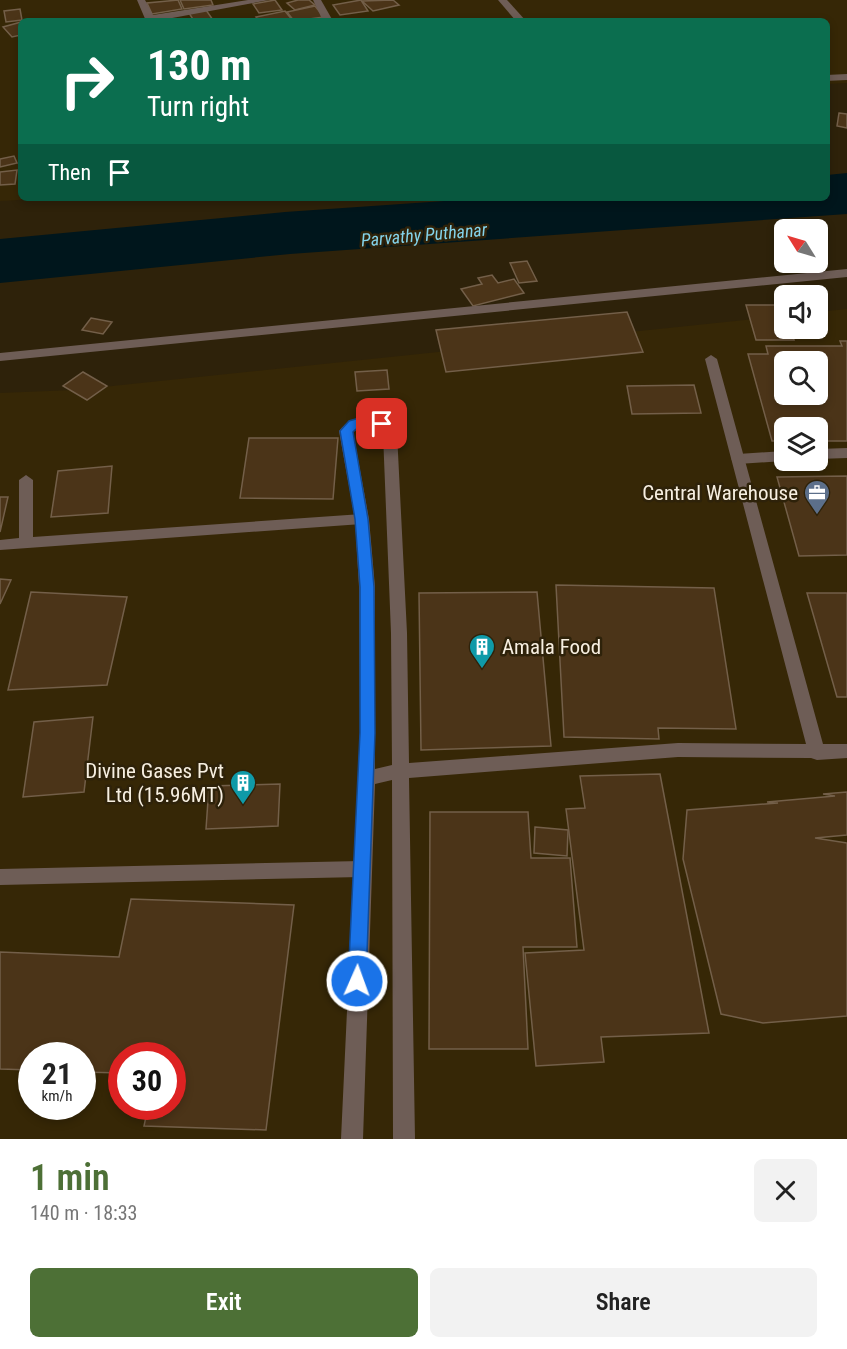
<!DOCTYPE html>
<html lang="en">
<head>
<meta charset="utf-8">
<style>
  :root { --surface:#fff; --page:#f2f2f2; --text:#222; --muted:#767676; --accent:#4d7036 }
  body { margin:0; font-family:"Roboto Condensed",sans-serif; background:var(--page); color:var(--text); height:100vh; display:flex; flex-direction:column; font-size:22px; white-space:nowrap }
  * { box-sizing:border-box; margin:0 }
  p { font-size:20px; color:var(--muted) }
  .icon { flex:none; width:33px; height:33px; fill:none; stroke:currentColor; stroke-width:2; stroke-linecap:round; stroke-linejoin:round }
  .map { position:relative; height:1139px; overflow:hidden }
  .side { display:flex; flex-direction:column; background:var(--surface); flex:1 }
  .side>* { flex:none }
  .top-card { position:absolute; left:18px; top:18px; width:812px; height:183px; border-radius:9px; box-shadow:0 3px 9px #0003; background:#0b6e4f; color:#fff; overflow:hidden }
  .needle { width:39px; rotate:307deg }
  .buttons { position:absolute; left:774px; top:219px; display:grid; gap:12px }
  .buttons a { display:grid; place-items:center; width:54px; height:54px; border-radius:9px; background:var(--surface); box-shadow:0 3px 9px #0003; font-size:30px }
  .speed { position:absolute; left:18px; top:1042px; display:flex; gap:12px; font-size:30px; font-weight:700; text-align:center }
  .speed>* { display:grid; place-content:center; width:78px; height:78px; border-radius:50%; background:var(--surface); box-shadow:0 3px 9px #0003; line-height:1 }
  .speed small { font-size:15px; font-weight:400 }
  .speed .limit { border:9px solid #d22; background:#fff; color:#111 }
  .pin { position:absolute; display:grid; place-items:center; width:51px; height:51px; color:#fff; margin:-26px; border-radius:12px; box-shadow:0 3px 9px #0006 }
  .me { position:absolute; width:66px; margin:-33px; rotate:2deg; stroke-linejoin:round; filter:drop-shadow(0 0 4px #0008) }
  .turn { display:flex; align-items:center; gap:21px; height:126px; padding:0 30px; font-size:27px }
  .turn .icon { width:78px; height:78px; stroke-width:2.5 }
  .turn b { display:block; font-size:42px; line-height:51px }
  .then { display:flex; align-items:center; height:57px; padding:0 30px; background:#0003; gap:12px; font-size:22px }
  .round { display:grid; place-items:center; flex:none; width:63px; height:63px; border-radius:9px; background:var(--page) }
  .head { display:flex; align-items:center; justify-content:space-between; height:102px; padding:0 30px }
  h1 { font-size:36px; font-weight:600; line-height:45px; color:var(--accent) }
  .action { display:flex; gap:12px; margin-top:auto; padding:12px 30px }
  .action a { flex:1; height:69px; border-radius:9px; background:var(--accent); color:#fff; font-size:24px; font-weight:600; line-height:69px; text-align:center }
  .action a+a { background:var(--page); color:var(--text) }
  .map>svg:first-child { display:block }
</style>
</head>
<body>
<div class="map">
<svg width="847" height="1139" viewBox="0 0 847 1139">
  <rect width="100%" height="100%" fill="#2e220a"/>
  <g fill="#362706" fill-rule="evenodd">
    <path d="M0 0H847V83L827 84 826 21H21V198H55L0 201Z"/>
    <path d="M847 309V1139H0V393L74 390 784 316V328H818V312ZM784 362H818V394H784ZM784 428H818V460H784ZM32 1056H82V1107H32ZM122 1056H172V1107H122Z"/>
  </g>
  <path fill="#00161c" d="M847 173V214L290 254 0 283V239L285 212 488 198H826L827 175Z"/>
  <g fill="#4b3418" stroke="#735f49" stroke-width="1.5" fill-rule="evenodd">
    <path d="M178 0 182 9 152 14 147 3Z"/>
    <path d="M180 0H211L213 5 184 9Z"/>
    <path d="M275 0 282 10 259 13 253 4Z"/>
    <path d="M298 0H309L315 5 295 10 287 3Z"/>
    <path d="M361 0 368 11 340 15 333 5Z"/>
    <path d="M393 0 399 5 373 11 362 1Z"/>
    <path d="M315 6 324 17 294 21 287 12Z"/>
    <path d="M20 9 22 20 6 22 4 11Z"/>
    <path d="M206 10 213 20 194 21 189 13Z"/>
    <path d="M285 11 293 21H259L256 17Z"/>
    <path d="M21 22V35L12 37 3 27Z"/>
    <path d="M839 113 847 114V128L837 126Z"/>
    <path d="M14 156 17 163 0 167V159Z"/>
    <path d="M17 170 15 184 0 185V172Z"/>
    <path d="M527 261 537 281 519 283 510 263Z"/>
    <path d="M492 275 498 283 514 279 524 293 473 306 461 289 482 284 478 278Z"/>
    <path d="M746 305H783L784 328H790L794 340H756Z"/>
    <path d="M627 312 643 352 446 372 436 330Z"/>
    <path d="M91 318 112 322 103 334 82 330Z"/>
    <path d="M840 341H847V441H818V428H784V441H772L748 354H768L766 346H842ZM784 362H818V394H784Z"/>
    <path d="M387 370 389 389 357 391 355 372Z"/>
    <path d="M83 372 107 386 87 400 63 386Z"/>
    <path d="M694 385 701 413 632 414 627 386Z"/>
    <path d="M249 438H338L333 499 240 498Z"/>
    <path d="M112 466 108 513 51 517 58 471Z"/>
    <path d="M847 476V555L799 556 777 477Z"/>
    <path d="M0 497H8L0 532Z"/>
    <path d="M0 579 11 580 0 604Z"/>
    <path d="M556 585 714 588 736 729 658 728 659 739 564 737Z"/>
    <path d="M31 592 127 597 107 685 8 690Z"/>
    <path d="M537 592 551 746 421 750 419 593Z"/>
    <path d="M807 593H847V697H837Z"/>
    <path d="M93 717 84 792 23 797 34 722Z"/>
    <path d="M660 774 709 1033 601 1037 604 1062 536 1066 525 953 584 950 566 809 585 808 580 776Z"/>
    <path d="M280 784 278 826 206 829 209 786Z"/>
    <path d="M847 792V835L815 838 847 843V1016L763 1023 721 1014 683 859 687 810 778 803 767 802 835 796 823 794Z"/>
    <path d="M430 812H528L531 858H570L577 947H523L528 1049H429Z"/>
    <path d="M535 827 568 830 567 856 534 853Z"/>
    <path d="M131 899 294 905 266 1130 144 1126 148 1107H172V1056H122V1073L82 1072V1056H32V1070L0 1069V952L119 957Z"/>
  </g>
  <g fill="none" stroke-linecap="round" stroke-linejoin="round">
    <g fill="#6e5d56" fill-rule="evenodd">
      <path d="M847 448V458L818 459V449Z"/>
      <path d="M784 451V461L738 464 731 459 738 454Z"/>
      <path d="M26 475 33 480V537L362 514 369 519 362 524 0 550V540L19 538V480Z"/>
      <path d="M361 861 367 863 370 869 367 875 361 877 0 885V869Z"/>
    </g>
    <g fill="#6e5d56" fill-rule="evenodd">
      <path d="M137 0H145L153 15 248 0H269L156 21H146Z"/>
      <path d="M313 0H321L333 21H323Z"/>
      <path d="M498 0H507L526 21H516Z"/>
      <path d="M847 74V80L826 81V75Z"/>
      <path d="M711 355 717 359 823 744H847V758L817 760 811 758 678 757 409 778 415 1139H393L392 780 375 784 363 1139H341L360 733 359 587 355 519 339 431C354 411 383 413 397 433L407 633 409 763 678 743 806 744 705 359ZM369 425 383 434 391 633 392 765 375 769V587L369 519 353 432 362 426Z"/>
    </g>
    <path fill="#6e5d56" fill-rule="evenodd" d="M847 269V277L0 361V353Z"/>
  </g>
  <path fill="#1a73e8" stroke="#114b97" stroke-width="1.5" d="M369 415 388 424 382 428C370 425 362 422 353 432L368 519 374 587 375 733 366 981 363 988 357 990 351 988 348 981 360 733V587L355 519 340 431 349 421Z"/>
  <defs>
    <symbol id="office-pin" viewBox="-11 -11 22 30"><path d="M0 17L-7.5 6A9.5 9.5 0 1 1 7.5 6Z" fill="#5c6f8a" stroke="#2e220a"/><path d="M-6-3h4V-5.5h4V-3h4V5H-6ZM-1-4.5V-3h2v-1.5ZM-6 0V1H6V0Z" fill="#fff"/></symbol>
    <symbol id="building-pin" viewBox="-11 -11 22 30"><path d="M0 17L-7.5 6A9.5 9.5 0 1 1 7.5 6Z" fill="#0f9aa8" stroke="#2e220a"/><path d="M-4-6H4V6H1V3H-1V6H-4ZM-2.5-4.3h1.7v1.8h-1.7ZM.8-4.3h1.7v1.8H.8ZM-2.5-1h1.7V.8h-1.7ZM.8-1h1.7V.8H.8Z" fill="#fff"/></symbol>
  </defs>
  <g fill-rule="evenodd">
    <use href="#office-pin" x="802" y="478" width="30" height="40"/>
    <use href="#building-pin" x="467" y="632" width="30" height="40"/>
    <use href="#building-pin" x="228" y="768" width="30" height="40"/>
  </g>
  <g text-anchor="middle" stroke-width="5" stroke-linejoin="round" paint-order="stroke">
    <g font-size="18" font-style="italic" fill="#84d3ea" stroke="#2e220a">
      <text transform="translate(424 235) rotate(-5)" y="6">Parvathy Puthanar</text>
    </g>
    <g font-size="21" fill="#f7efe1" stroke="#2e220a" text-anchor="end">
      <text x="798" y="500">Central Warehouse</text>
      <text x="502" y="654" text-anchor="start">Amala Food</text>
      <text x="224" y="778">Divine Gases Pvt<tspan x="224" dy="24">Ltd (15.96MT)</tspan></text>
    </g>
  </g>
</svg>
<div class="buttons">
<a><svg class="needle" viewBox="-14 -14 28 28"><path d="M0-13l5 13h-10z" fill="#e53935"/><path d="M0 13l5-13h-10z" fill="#767676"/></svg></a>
<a><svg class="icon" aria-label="sound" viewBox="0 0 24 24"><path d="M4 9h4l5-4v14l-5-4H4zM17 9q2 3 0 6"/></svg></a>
<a><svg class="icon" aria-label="search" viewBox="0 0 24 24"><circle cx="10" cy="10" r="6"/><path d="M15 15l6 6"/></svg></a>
<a><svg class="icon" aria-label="layers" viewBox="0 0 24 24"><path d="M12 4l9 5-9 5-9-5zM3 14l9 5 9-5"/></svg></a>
</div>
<div class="speed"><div>21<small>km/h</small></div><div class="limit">30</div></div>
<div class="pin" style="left:382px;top:424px;background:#d93025"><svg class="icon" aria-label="arrive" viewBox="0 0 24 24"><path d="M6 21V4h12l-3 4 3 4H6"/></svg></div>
<svg class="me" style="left:357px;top:981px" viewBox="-20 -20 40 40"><circle r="17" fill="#1a73e8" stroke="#fff" stroke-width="3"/><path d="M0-11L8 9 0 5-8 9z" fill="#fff"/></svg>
<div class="top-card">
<div class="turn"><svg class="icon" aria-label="right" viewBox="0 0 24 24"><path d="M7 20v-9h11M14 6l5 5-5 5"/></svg><div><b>130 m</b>Turn right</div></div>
<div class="then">Then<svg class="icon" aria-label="arrive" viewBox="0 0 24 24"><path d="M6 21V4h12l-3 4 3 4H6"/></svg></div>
</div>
</div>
<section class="side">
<div class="head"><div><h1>1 min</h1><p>140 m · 18:33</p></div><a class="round"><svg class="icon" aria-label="close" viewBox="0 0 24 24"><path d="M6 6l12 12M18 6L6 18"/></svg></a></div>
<div class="action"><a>Exit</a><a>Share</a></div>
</section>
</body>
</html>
